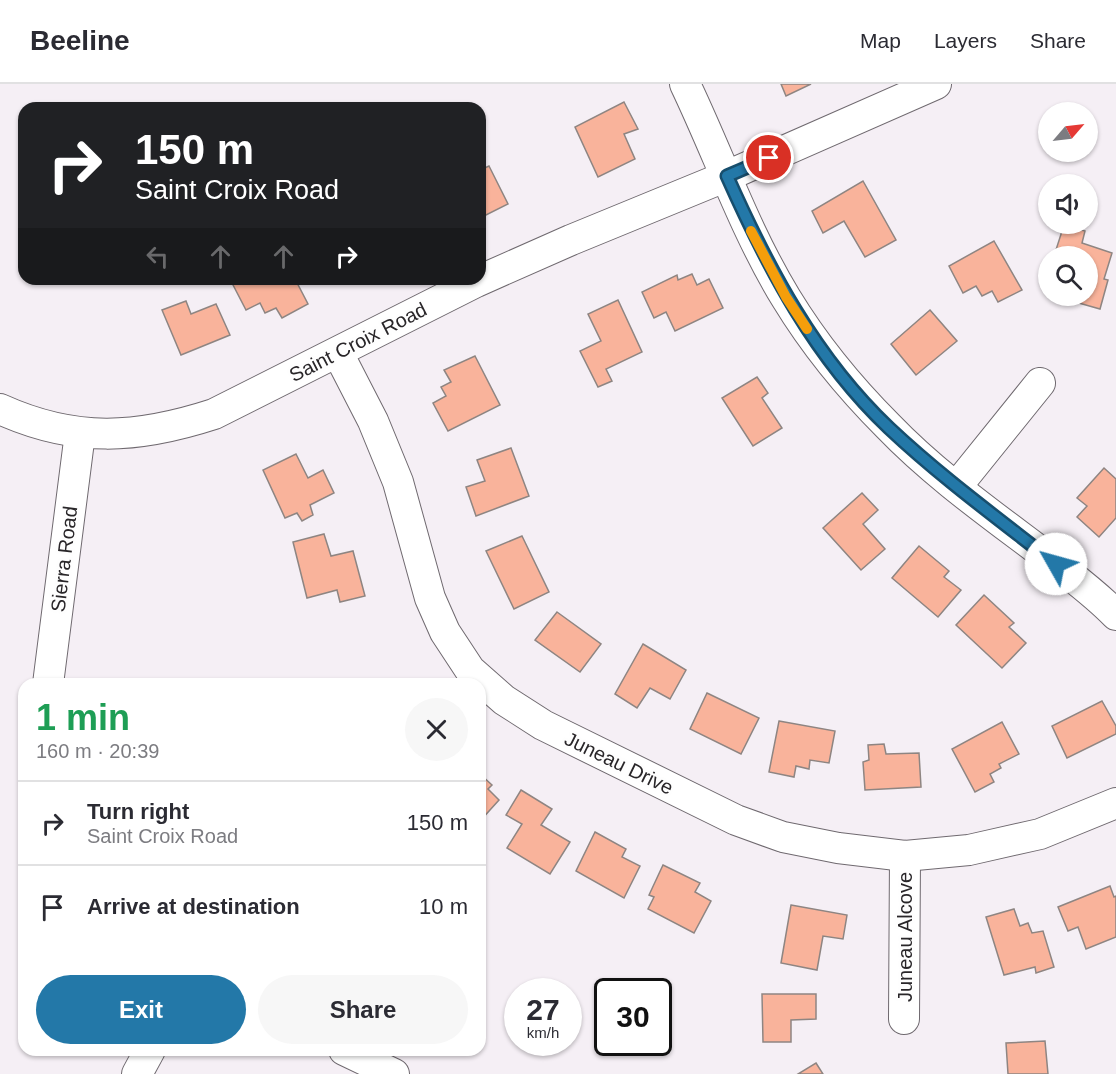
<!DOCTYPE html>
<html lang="en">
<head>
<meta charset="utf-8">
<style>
  :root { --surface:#fff; --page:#f7f7f7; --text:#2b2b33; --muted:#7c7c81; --line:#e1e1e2; --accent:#2378a8 }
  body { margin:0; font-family:Helvetica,sans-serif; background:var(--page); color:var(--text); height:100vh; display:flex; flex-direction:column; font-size:22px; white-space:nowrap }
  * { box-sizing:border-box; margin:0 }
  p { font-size:20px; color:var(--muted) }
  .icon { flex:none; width:33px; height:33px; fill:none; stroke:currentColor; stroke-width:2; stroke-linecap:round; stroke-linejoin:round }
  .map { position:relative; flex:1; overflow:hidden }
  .drawer { position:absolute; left:18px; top:594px; width:468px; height:378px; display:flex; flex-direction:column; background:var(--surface); border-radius:18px; box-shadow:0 2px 4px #0004 }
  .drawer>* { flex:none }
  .hud { position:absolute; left:18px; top:18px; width:468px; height:183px; border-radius:18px; box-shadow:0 2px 4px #0004; background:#202124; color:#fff; overflow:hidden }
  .needle { width:39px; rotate:62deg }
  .tools { position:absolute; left:1038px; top:18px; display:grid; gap:12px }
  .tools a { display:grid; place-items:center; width:60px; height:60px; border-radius:50%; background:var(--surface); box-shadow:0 2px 4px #0004; font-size:30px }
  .speed { position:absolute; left:504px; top:894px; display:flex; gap:12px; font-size:30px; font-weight:700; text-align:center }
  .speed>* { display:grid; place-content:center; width:78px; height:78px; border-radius:50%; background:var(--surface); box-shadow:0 2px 4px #0004; line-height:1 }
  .speed small { font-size:15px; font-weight:400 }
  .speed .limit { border:3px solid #111; border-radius:9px; background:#fff; color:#111 }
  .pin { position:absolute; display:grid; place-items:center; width:51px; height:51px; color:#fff; margin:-26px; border:3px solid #fff; border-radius:50%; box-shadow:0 2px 6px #0007 }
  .me { position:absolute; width:66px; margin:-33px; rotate:308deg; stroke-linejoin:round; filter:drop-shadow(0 0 4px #0008) }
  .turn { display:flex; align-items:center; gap:21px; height:126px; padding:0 18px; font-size:27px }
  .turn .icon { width:78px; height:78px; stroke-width:2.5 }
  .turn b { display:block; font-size:42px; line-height:51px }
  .lanes { display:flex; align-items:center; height:57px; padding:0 18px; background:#0003; justify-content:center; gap:30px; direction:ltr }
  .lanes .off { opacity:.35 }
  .round { display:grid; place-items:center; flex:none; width:63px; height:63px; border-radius:32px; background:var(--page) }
  .headline { display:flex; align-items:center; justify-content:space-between; height:102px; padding:0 18px }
  h1 { font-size:36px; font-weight:700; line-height:45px; color:#1e9e55 }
  .primary-button { display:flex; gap:12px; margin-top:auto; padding:12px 18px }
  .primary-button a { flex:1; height:69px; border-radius:36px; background:var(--accent); color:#fff; font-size:24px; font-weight:700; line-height:69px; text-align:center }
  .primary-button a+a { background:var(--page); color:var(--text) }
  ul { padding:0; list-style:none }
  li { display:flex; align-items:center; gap:18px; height:84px; padding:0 18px; border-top:2px solid var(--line) }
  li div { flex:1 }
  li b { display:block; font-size:22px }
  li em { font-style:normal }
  header { display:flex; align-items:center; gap:36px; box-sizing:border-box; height:84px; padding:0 30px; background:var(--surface); border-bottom:2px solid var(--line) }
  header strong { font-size:28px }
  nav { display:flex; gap:33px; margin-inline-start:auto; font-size:21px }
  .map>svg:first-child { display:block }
</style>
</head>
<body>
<header>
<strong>Beeline</strong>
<nav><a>Map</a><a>Layers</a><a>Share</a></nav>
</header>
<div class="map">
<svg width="1116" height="990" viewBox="0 0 1116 990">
  <rect width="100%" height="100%" fill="#f5eff5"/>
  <g fill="#f9b39b" stroke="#8e8582" stroke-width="1.5">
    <path d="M781 0H811L786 12Z"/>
    <path d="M624 18 638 45 624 50 635 75 598 93 575 43Z"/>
    <path d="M489 82 508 120 480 134V86Z"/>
    <path d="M863 97 896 156 865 173 844 137 823 149 812 127Z"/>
    <path d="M1064 141 1085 147 1082 159 1112 169 1104 195 1108 196 1100 225 1061 214V212H1088V172H1054Z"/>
    <path d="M994 157 1022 206 998 218 992 207 982 212 976 202 963 209 949 182Z"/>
    <path d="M692 190 697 201 709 195 723 224 675 247 666 228 654 234 642 208 677 191 678 196Z"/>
    <path d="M234 195H295L308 220 282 234 276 224 265 229 260 219 246 226 231 197Z"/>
    <path d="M618 216 642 268 606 285 612 297 598 303 580 267 601 257 588 230Z"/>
    <path d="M186 217 191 230 216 220 230 251 181 271 162 226Z"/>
    <path d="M930 226 957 257 916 291 891 260Z"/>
    <path d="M475 272 500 321 448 347 433 319 446 312 441 303 451 298 444 286Z"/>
    <path d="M757 293 768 309 762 314 782 344 753 362 722 314Z"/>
    <path d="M511 364 529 412 476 432 466 403 485 397 477 376Z"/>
    <path d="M296 370 308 394 323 386 334 409 310 421 313 431 302 437 297 429 285 434 263 386Z"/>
    <path d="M1104 384 1116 395V434L1099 453 1077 433 1087 422 1077 414Z"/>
    <path d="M862 409 878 426 863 440 885 465 861 486 823 444Z"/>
    <path d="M324 450 331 472 353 467 365 512 340 518 337 506 307 514 293 458Z"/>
    <path d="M522 452 549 508 514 525 486 467Z"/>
    <path d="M919 462 949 487 944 493 961 506 938 533 892 494Z"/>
    <path d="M984 511 1014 539 1009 543 1026 559 1002 584 956 541Z"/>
    <path d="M557 528 601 560 580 588 535 556Z"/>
    <path d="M643 560 686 586 670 615 650 604 637 624 615 610Z"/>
    <path d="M707 609 759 634 741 670 690 645Z"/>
    <path d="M1102 617 1116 642V650L1067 674 1052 642Z"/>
    <path d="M779 637 835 647 829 679 810 676 809 685 796 682 794 693 769 688Z"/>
    <path d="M1002 638 1019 670 999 680 1001 684 990 690 994 698 975 708 952 665Z"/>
    <path d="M884 660 886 670 919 669 921 703 865 706 863 678 869 676 868 661Z"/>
    <path d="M480 690 492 701 488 705 499 716 480 737Z"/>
    <path d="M521 706 552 725 541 741 570 758 550 790 507 764 522 740 506 731Z"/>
    <path d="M595 748 626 765 622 773 640 782 624 814 576 787Z"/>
    <path d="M663 781 700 799 695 808 711 817 694 849 648 825 654 813 649 811Z"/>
    <path d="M1110 802 1114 813 1116 812V853L1086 865 1078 843 1068 847 1058 823Z"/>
    <path d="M791 821 847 831 843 855 823 852 817 886 781 879Z"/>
    <path d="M1014 825 1020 842 1028 839 1032 849 1043 847 1054 883 1036 889 1035 883 1004 891 986 833Z"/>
    <path d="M762 910H816V935L791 936V958H763Z"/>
    <path d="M1045 957 1048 990H1008L1006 959Z"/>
    <path d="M816 979 823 990H798Z"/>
  </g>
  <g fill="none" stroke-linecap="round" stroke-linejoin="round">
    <defs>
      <g id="minor">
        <path d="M685 0C719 71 745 147 786 214 814 260 850 304 888 342 936 392 995 433 1050 475 1072 493 1096 510 1116 531"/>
        <path d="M338 269 373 337 398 398 430 514 445 548 470 586 504 616 543 641 736 736 783 753 838 764 905 772 969 766 1040 750 1116 719"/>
        <path d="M0 325C75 359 137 355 214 330L476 198 571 156 727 92 936 0"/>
        <path d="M957 402 1040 299"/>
        <path d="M48 600 80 349"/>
        <path d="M904 935 905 772"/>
        <path d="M344 966 394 990"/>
        <path d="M137 990 150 966"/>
      </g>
    </defs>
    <use href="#minor" stroke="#6f696f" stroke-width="32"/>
    <use href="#minor" stroke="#fff" stroke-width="30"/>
  </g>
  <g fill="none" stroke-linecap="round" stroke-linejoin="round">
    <defs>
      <path id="route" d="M769 74 727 92C768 184 815 274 889 344 941 393 1000 436 1056 480"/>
    </defs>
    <use href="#route" stroke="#174e6d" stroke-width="15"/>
    <use href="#route" stroke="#2378a8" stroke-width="10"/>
    <path stroke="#f59e0b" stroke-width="10" d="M751 147 786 213 807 245"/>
  </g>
  <g text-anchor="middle" stroke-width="6" stroke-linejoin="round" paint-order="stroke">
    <g font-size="20" fill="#292629" stroke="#fefefe">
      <text transform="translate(358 258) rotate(-27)" y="7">Saint Croix Road</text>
      <text transform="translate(64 475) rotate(-83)" y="7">Sierra Road</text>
      <text transform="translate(619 679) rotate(26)" y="7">Juneau Drive</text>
      <text transform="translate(905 853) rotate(-90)" y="7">Juneau Alcove</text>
    </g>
  </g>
</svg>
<div class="tools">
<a><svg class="needle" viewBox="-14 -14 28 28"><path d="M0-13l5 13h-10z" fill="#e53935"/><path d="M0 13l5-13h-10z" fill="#7c7c81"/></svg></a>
<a><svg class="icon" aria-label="sound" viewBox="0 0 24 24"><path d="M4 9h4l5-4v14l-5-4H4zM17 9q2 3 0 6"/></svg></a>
<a><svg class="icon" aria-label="search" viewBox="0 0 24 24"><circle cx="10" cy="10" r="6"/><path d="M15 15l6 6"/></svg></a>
</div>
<div class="speed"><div>27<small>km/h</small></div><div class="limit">30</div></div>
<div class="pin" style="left:769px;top:74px;background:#d93025"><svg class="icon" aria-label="arrive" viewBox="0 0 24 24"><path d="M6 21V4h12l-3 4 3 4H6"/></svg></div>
<svg class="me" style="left:1056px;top:480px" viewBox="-20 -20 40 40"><circle r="19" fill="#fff"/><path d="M0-13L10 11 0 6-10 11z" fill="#2378a8"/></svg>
<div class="hud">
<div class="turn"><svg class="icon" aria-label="right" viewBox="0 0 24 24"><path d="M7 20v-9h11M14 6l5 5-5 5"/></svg><div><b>150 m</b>Saint Croix Road</div></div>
<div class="lanes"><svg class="icon off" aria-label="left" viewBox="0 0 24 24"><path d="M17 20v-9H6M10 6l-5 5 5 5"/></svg><svg class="icon off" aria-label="ahead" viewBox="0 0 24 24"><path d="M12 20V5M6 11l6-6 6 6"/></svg><svg class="icon off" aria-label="ahead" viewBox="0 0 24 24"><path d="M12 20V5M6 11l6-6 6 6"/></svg><svg class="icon" aria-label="right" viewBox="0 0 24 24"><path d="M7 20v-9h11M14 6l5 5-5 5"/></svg></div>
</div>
<section class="drawer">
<div class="headline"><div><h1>1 min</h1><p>160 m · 20:39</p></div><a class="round"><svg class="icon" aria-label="close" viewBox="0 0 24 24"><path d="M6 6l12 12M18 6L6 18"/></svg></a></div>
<ul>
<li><svg class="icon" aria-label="right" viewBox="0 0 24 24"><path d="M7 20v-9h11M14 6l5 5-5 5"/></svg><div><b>Turn right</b><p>Saint Croix Road</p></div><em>150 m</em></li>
<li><svg class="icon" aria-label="arrive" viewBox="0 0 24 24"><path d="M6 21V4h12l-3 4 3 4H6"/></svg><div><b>Arrive at destination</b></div><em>10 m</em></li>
</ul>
<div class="primary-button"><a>Exit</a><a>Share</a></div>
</section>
</div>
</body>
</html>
